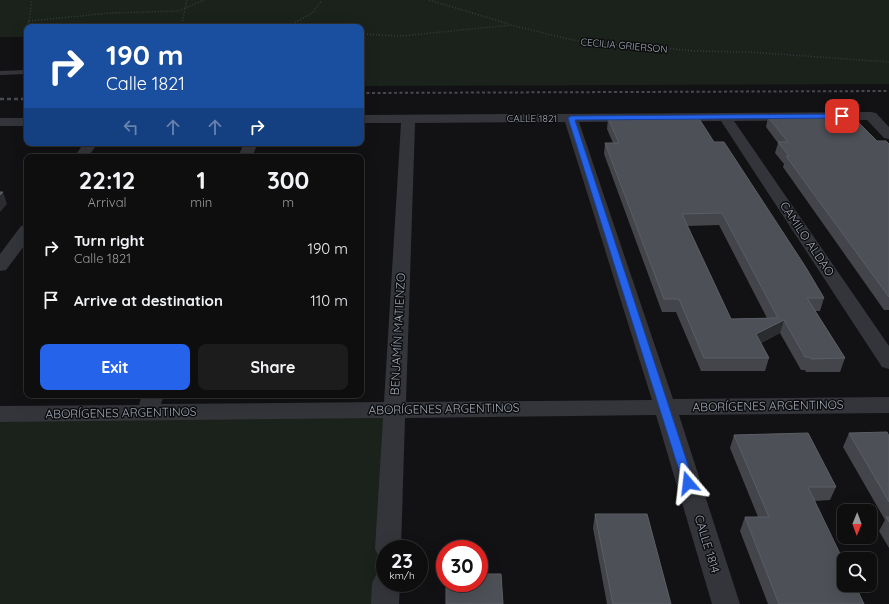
<!DOCTYPE html>
<html lang="en">
<head>
<meta charset="utf-8">
<style>
  :root { --surface:#0e0e0f; --page:#1c1c1d; --text:#f1f3f6; --muted:#9b9c9e; --line:#2e2e2f; --accent:#2563eb }
  body { margin:0; font-family:Quicksand,sans-serif; background:var(--page); color:var(--text); height:100vh; display:flex; flex-direction:column; font-size:15px; white-space:nowrap }
  * { box-sizing:border-box; margin:0 }
  p { font-size:13px; color:var(--muted) }
  .icon { flex:none; width:22px; height:22px; fill:none; stroke:currentColor; stroke-width:2; stroke-linecap:round; stroke-linejoin:round }
  .map { position:relative; flex:1; overflow:hidden }
  .drawer { position:absolute; left:24px; top:154px; width:340px; height:244px; display:flex; flex-direction:column; background:var(--surface); border-radius:8px; box-shadow:0 4px 16px #0002,0 0 0 1px var(--line) }
  .drawer>* { flex:none }
  .top-card { position:absolute; left:24px; top:24px; width:340px; height:122px; border-radius:8px; box-shadow:0 4px 16px #0002,0 0 0 1px var(--line); background:#1a4fa0; color:#fff; overflow:hidden }
  .needle { width:26px; rotate:181deg }
  .controls { position:absolute; left:837px; top:504px; display:grid; gap:8px }
  .controls a { display:grid; place-items:center; width:40px; height:40px; border-radius:8px; background:var(--surface); box-shadow:0 4px 16px #0002,0 0 0 1px var(--line); font-size:20px }
  .speed { position:absolute; left:376px; top:540px; display:flex; gap:8px; font-size:20px; font-weight:700; text-align:center }
  .speed>* { display:grid; place-content:center; width:52px; height:52px; border-radius:50%; background:var(--surface); box-shadow:0 4px 16px #0002,0 0 0 1px var(--line); line-height:1 }
  .speed small { font-size:10px; font-weight:400 }
  .speed .limit { border:6px solid #d22; background:#fff; color:#111 }
  .pin { position:absolute; display:grid; place-items:center; width:34px; height:34px; color:#fff; margin:-17px; border-radius:8px; box-shadow:0 2px 6px #0006 }
  .me { position:absolute; width:44px; margin:-22px; rotate:343deg; stroke-linejoin:round; filter:drop-shadow(0 0 3px #0008) }
  .turn { display:flex; align-items:center; gap:14px; height:84px; padding:0 16px; font-size:18px }
  .turn .icon { width:52px; height:52px; stroke-width:2.5 }
  .turn b { display:block; font-size:28px; line-height:34px }
  .lanes { display:flex; align-items:center; height:38px; padding:0 16px; background:#0003; justify-content:center; gap:20px; direction:ltr }
  .lanes .off { opacity:.35 }
  .eta { display:flex; justify-content:space-evenly; align-items:center; height:68px; text-align:center }
  .eta b { font-size:24px; font-weight:700; line-height:28px }
  .cta { display:flex; gap:8px; margin-top:auto; padding:8px 16px }
  .cta a { flex:1; height:46px; border-radius:8px; background:var(--accent); color:#fff; font-size:16px; font-weight:700; line-height:46px; text-align:center }
  .cta a+a { background:var(--page); color:var(--text) }
  ul { padding:0; list-style:none }
  li { display:flex; align-items:center; gap:12px; height:52px; padding:0 16px }
  li div { flex:1 }
  li b { display:block; font-size:15px }
  li em { font-style:normal }
  .map>svg:first-child { display:block }
</style>
</head>
<body>
<div class="map">
<svg width="889" height="604" viewBox="0 0 889 604">
  <rect width="100%" height="100%" fill="#121214"/>
  <g fill="#1a221b">
    <path d="M0 0H889V84L361 86V27H27V37H0Z"/>
    <path d="M394 410 385 549V604H0V414Z"/>
  </g>
  <g fill="none" stroke-linecap="round" stroke-linejoin="round">
    <g stroke="#393c41" stroke-width="1.5" stroke-dasharray="1 2" stroke-linecap="butt">
      <path d="M429 0 509 24"/>
      <path d="M29 21 110 13 178 11 204 0"/>
      <path d="M181 27 187 0"/>
      <path d="M287 27 312 13 322 0"/>
      <path d="M361 34 401 36 511 25 568 39 596 44 634 45 695 51 748 52 889 62"/>
      <path d="M27 35 23 32 29 21 32 0"/>
    </g>
    <path fill="#33353a" fill-rule="evenodd" d="M27 70V74L0 75V71Z"/>
    <g fill="#33353a" fill-rule="evenodd">
      <path d="M871 112 876 113 889 127V139L884 138 867 120 734 121 889 346V369L882 367 721 121 579 122 673 399 889 397V413L679 415 740 604H712L656 415 405 418 401 549H385V559L379 557 375 549 383 418 0 422V406L139 405 142 395H164L161 404 384 402 401 123H361V115ZM565 122 652 400 406 402 415 123Z"/>
      <rect x="0" y="118" width="27" height="8"/>
      <path d="M84 143H98L88 157H74Z"/>
      <path d="M244 143H258L252 157H238Z"/>
      <path d="M27 225V242L6 270 0 271V254L21 226Z"/>
      <path d="M385 571V583H400L399 604H371L372 583 376 575Z"/>
    </g>
    <path stroke="#46494f" stroke-width="2" stroke-dasharray="3 2.5" stroke-linecap="butt" d="M361 93 889 91"/>
    <path stroke="#46494f" stroke-width="2.5" stroke-dasharray="4 3" stroke-linecap="butt" d="M0 99H27"/>
  </g>
  <g fill="#43454a" fill-rule="evenodd">
    <path d="M768 117 889 144V310H884L783 167 784 164 775 153 778 143 766 127Z"/>
    <path d="M608 118 714 142 824 298 820 311H815L845 358 840 372H806L805 370H801L780 333 761 343 769 358 765 371H701L676 312H662L604 154 605 143H613L607 129ZM719 225 767 318 731 319 687 226Z"/>
    <path d="M849 433 889 436V548L879 531 885 520 843 447Z"/>
    <path d="M734 435 836 487 830 500 814 501 864 604H768L740 531 745 517H758L730 448Z"/>
    <path d="M595 514 671 604H607L593 528Z"/>
  </g>
  <g fill="#2b2c30">
    <path d="M3 192 7 204 0 212V195Z"/>
    <path d="M784 320 780 333 753 347 756 334Z"/>
  </g>
  <g fill="#4d5056" stroke="#5b5e65" fill-rule="evenodd">
    <path d="M852 116 877 141H886L889 144V297L786 156H789L778 142H788L768 117Z"/>
    <path d="M698 117 714 142H724L805 266 824 298H807L845 358 811 359 810 357H805L784 320 756 334 769 358H704L679 299H664L605 143H619L608 118ZM722 213 778 318 731 319 682 214Z"/>
    <path d="M0 192H3L0 195Z"/>
    <path d="M887 432 889 436V502L849 433Z"/>
    <path d="M808 433 836 487H808L844 562V585H855L864 604H779L745 517H769L734 435Z"/>
    <path d="M595 514H647L671 604H613Z"/>
    <path d="M886 517H889V522Z"/>
    <path d="M479 574H501L503 604H446V583H479Z"/>
  </g>
  <path fill="#2563eb" stroke="#184099" d="M842 114 845 116 844 118 575 120 694 483 692 486 688 487 684 486 568 118 571 116Z"/>
  <g text-anchor="middle" stroke-width="3" stroke-linejoin="round" paint-order="stroke">
    <g font-size="10" fill="#a2aab6" stroke="#0d0d0f">
      <text transform="translate(624 45) rotate(5)" y="4">CECILIA GRIERSON</text>
      <text x="532" y="122">CALLE 1821</text>
    </g>
    <g font-size="12" fill="#a2aab6" stroke="#0d0d0f">
      <text transform="translate(807 239) rotate(56)" y="4">CAMILO ALDAO</text>
      <text transform="translate(398 334) rotate(-87)" y="4">BENJAMÍN MATIENZO</text>
      <text transform="translate(768 406) rotate(-1)" y="4">ABORÍGENES ARGENTINOS</text>
      <text transform="translate(444 409) rotate(-1)" y="4">ABORÍGENES ARGENTINOS</text>
      <text transform="translate(121 413) rotate(-1)" y="4">ABORÍGENES ARGENTINOS</text>
      <text transform="translate(707 544) rotate(73)" y="4">CALLE 1814</text>
    </g>
  </g>
</svg>
<div class="controls">
<a><svg class="needle" viewBox="-14 -14 28 28"><path d="M0-13l5 13h-10z" fill="#e53935"/><path d="M0 13l5-13h-10z" fill="#9b9c9e"/></svg></a>
<a><svg class="icon" aria-label="search" viewBox="0 0 24 24"><circle cx="10" cy="10" r="6"/><path d="M15 15l6 6"/></svg></a>
</div>
<div class="speed"><div>23<small>km/h</small></div><div class="limit">30</div></div>
<div class="pin" style="left:842px;top:116px;background:#d93025"><svg class="icon" aria-label="arrive" viewBox="0 0 24 24"><path d="M6 21V4h12l-3 4 3 4H6"/></svg></div>
<svg class="me" style="left:688px;top:483px" viewBox="-20 -20 40 40"><path d="M0-17L14 15 0 8-14 15z" fill="#2563eb" stroke="#fff" stroke-width="4"/></svg>
<div class="top-card">
<div class="turn"><svg class="icon" aria-label="right" viewBox="0 0 24 24"><path d="M7 20v-9h11M14 6l5 5-5 5"/></svg><div><b>190 m</b>Calle 1821</div></div>
<div class="lanes"><svg class="icon off" aria-label="left" viewBox="0 0 24 24"><path d="M17 20v-9H6M10 6l-5 5 5 5"/></svg><svg class="icon off" aria-label="ahead" viewBox="0 0 24 24"><path d="M12 20V5M6 11l6-6 6 6"/></svg><svg class="icon off" aria-label="ahead" viewBox="0 0 24 24"><path d="M12 20V5M6 11l6-6 6 6"/></svg><svg class="icon" aria-label="right" viewBox="0 0 24 24"><path d="M7 20v-9h11M14 6l5 5-5 5"/></svg></div>
</div>
<section class="drawer">
<div class="eta">
<div><b>22:12</b><p>Arrival</p></div>
<div><b>1</b><p>min</p></div>
<div><b>300</b><p>m</p></div>
</div>
<ul>
<li><svg class="icon" aria-label="right" viewBox="0 0 24 24"><path d="M7 20v-9h11M14 6l5 5-5 5"/></svg><div><b>Turn right</b><p>Calle 1821</p></div><em>190 m</em></li>
<li><svg class="icon" aria-label="arrive" viewBox="0 0 24 24"><path d="M6 21V4h12l-3 4 3 4H6"/></svg><div><b>Arrive at destination</b></div><em>110 m</em></li>
</ul>
<div class="cta"><a>Exit</a><a>Share</a></div>
</section>
</div>
</body>
</html>
